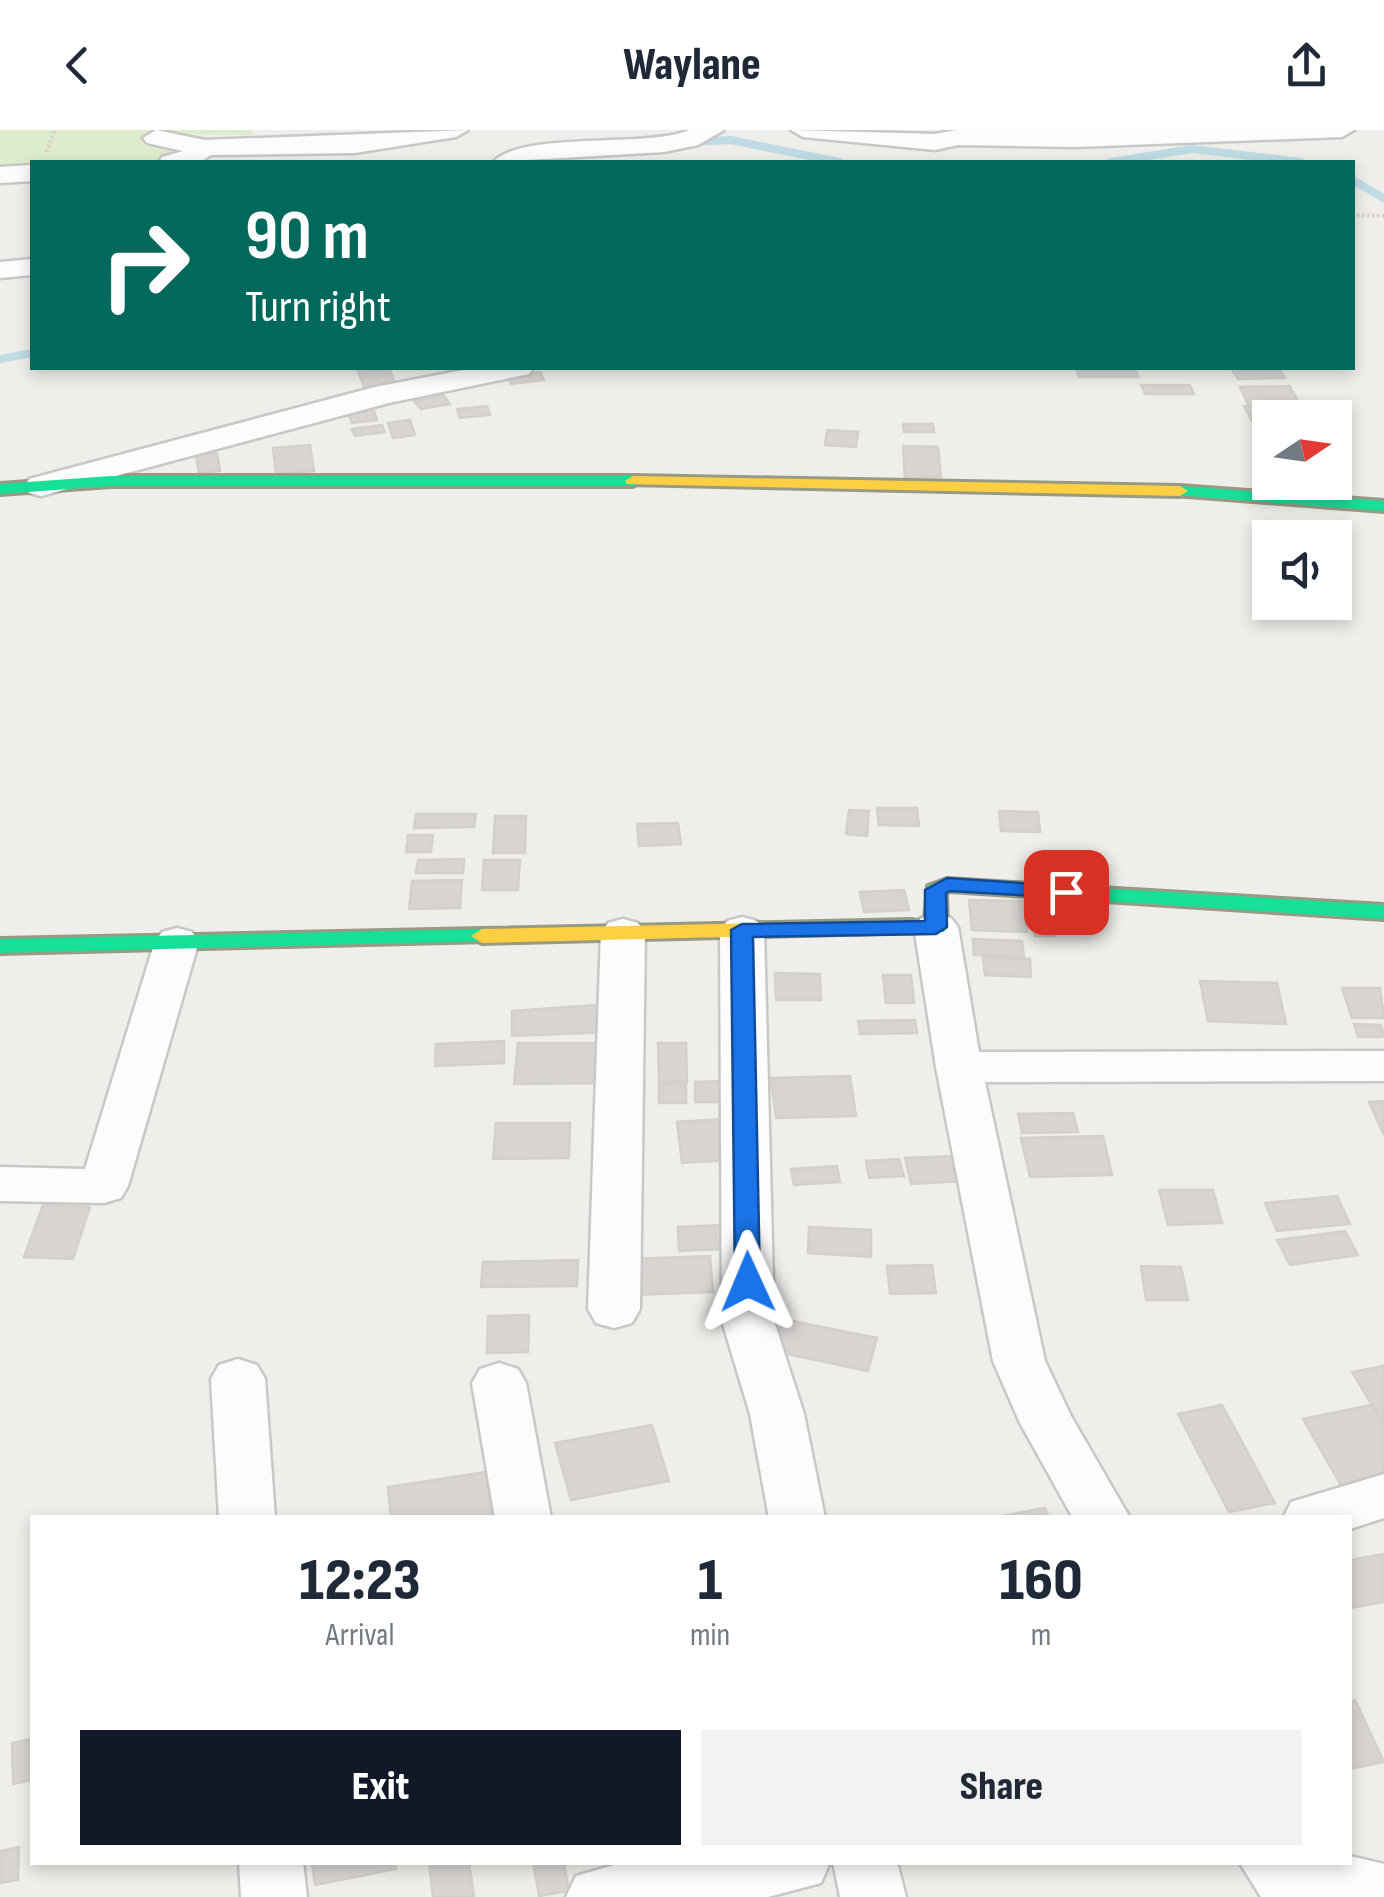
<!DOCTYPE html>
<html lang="en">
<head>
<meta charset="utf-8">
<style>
  :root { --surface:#fff; --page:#f2f2f3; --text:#1f2937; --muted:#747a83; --accent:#111827 }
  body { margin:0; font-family:"Sofia Sans Condensed",sans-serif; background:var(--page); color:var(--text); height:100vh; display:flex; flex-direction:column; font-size:38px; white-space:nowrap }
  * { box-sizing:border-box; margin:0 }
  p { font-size:32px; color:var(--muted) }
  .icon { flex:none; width:55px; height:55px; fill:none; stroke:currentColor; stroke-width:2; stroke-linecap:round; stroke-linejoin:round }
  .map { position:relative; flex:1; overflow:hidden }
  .panel { position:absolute; left:30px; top:1385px; width:1322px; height:350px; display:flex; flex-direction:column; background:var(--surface); border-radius:0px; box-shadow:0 5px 15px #0003 }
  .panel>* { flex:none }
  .top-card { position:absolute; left:30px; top:30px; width:1325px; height:210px; border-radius:0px; box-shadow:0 5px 15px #0003; background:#00695c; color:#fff; overflow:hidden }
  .needle { width:65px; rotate:77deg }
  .tools { position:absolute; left:1252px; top:270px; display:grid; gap:20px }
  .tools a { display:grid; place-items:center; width:100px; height:100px; border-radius:0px; background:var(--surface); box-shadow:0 5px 15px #0003; font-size:50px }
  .pin { position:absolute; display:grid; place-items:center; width:85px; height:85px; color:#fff; margin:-42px; border-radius:20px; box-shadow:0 5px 15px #0006 }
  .me { position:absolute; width:110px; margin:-55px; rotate:359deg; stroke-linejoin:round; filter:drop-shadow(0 0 8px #0008) }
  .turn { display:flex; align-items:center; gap:35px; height:210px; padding:0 50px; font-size:45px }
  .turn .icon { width:130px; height:130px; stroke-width:2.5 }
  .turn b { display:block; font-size:70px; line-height:85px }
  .eta { display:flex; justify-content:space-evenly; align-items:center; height:170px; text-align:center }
  .eta b { font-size:60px; font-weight:800; line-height:70px }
  .button { display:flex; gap:20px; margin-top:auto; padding:20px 50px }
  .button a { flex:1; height:115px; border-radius:0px; background:var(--accent); color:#fff; font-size:40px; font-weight:800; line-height:115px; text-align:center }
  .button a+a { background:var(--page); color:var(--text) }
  header { display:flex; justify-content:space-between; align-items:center; height:130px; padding:0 50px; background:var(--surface); font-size:45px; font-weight:800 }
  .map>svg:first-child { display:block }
</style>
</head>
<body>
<header><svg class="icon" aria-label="back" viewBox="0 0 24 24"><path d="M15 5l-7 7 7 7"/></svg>Waylane<svg class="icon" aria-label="share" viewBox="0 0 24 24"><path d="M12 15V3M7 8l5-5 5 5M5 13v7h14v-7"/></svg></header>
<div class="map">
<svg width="1384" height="1767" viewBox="0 0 1384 1767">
  <rect width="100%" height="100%" fill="#f0eeeb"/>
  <path fill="#ddeccb" d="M0 0H253L250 5 172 4 186 19 156 31 32 32V38L0 40Z"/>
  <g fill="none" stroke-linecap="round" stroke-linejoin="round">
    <g stroke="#bfdbe3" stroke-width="8">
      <path d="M691 12 731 10 839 32"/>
      <path d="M1111 32 1192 19 1301 32"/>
      <path d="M1352 50 1384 68"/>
      <path d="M0 229 32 223"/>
    </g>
  </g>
  <g fill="#d7d4d2" stroke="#d3d0cc" stroke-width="2.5">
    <path d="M357 238H389L395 253 364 257Z"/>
    <path d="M1076 238H1135L1138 247H1079Z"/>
    <path d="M1231 238H1279L1285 248 1238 249Z"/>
    <path d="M540 242 544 250 511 254 508 246Z"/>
    <path d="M1141 255H1190L1194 264H1145Z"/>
    <path d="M1290 256 1299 273 1248 274 1240 257Z"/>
    <path d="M443 265 450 274 421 279 414 271Z"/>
    <path d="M1289 274 1296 288 1252 291 1244 276Z"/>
    <path d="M487 276 490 285 460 288 457 279Z"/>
    <path d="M373 278 377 290 352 293 347 280Z"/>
    <path d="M410 290 415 305 393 308 388 293Z"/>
    <path d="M903 294H933L934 302H904Z"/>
    <path d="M382 295 385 302 355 306 352 299Z"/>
    <path d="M827 300 858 302 856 317 825 315Z"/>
    <path d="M310 315 314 341 276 344 273 318Z"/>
    <path d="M903 316 938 317 941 347H905Z"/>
    <path d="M217 323 220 341 199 343 196 325Z"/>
    <path d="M877 678H917L919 696 879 695Z"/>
    <path d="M849 680 869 681 867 706 846 704Z"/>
    <path d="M999 681 1038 682 1040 702 1001 701Z"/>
    <path d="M416 684H476L474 697 414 698Z"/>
    <path d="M495 686H526L525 723H493Z"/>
    <path d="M678 693 681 714 639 716 637 694Z"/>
    <path d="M408 705H433L431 722H406Z"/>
    <path d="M464 729 463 743H416L418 730Z"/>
    <path d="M484 730H520L518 760H482Z"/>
    <path d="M462 750 460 778 409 779 412 751Z"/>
    <path d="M904 760 909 780 864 782 860 762Z"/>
    <path d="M969 770 1024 771 1027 802 972 800Z"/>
    <path d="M1030 772H1051L1055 806H1035Z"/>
    <path d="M973 809 1022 811 1024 827 974 825Z"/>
    <path d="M983 827 1030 829 1031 847 985 845Z"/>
    <path d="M775 843 820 844 821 870H776Z"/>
    <path d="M883 845H911L914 873H886Z"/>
    <path d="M1200 851 1277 853 1286 894 1208 891Z"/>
    <path d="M1342 858H1380L1384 888H1352Z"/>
    <path d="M610 874 609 902 512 906V881Z"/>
    <path d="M915 890 917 903 860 904 858 891Z"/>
    <path d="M1354 894 1381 895 1384 907H1358Z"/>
    <path d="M504 911V933L435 936 436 914Z"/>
    <path d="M518 913H607L605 953 514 954Z"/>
    <path d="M658 913H686L687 952H659Z"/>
    <path d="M850 946 856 986 776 988 771 948Z"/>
    <path d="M722 951V972H695V952Z"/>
    <path d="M686 953V973H659V954Z"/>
    <path d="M1384 971V1005L1369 972Z"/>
    <path d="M1073 983 1078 1002 1022 1003 1018 984Z"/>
    <path d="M723 989 728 1030 682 1033 677 992Z"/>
    <path d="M496 993H570L569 1028 493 1029Z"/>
    <path d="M1103 1006 1112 1045 1030 1047 1021 1008Z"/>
    <path d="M956 1026 963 1051 911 1054 905 1028Z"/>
    <path d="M899 1029 904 1046 869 1048 866 1031Z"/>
    <path d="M837 1036 840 1052 794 1055 791 1039Z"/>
    <path d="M1159 1060H1213L1222 1093 1168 1095Z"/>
    <path d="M1337 1066 1350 1094 1277 1101 1265 1073Z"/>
    <path d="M43 1075 90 1077 73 1129 24 1127Z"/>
    <path d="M723 1095 725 1119 679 1121 678 1097Z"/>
    <path d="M809 1097 871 1100V1127L808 1123Z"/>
    <path d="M1345 1101 1358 1125 1290 1135 1277 1110Z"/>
    <path d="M710 1126 713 1162 633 1165 631 1129Z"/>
    <path d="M578 1130 577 1156 481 1157 483 1132Z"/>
    <path d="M932 1135 936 1163 890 1164 887 1136Z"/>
    <path d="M1141 1136 1181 1137 1188 1170H1146Z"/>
    <path d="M529 1185 528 1222 487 1223 488 1186Z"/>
    <path d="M783 1189 877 1208 868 1241 773 1221Z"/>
    <path d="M1384 1236V1295L1352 1242Z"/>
    <path d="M1222 1275 1275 1373 1229 1382 1178 1284Z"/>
    <path d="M1372 1275 1384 1295V1354L1345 1362 1303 1289Z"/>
    <path d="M652 1295 669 1351 571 1370 555 1313Z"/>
    <path d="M486 1342 493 1388H391L388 1357Z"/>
    <path d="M1045 1378 1049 1388H990Z"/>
    <path d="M1384 1424V1472L1350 1478V1430Z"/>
    <path d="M1355 1570 1384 1632 1350 1639V1572Z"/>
    <path d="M32 1609V1650L13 1654 12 1613Z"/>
    <path d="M19 1717 18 1750 0 1753V1721Z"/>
    <path d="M312 1732H395L396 1739 315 1755Z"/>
    <path d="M429 1732H469L474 1767H433Z"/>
    <path d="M533 1732H564L569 1761 539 1766Z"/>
  </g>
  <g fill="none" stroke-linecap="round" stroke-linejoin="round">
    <defs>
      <g id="street">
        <path d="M156 0 205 10 468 0 456 7 355 23 211 25 200 32H159L162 27 183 21 147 13 143 8Z"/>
        <path d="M690 0H724L698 15 664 22 493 32C525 0 642 19 690 0Z"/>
        <path d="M791 0 935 4 956 0H1354L1342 7 1075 17 958 15 935 20 803 7Z"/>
        <path d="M32 35V51L0 53V37Z"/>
        <path d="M32 129V145L0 148V132Z"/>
        <path d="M474 238H533L529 244 389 273 41 366 29 363 25 356 29 349 375 257Z"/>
        <path d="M936 784 951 788 958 797 979 922 1384 921V951L985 952 1045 1231 1071 1286 1130 1388H1073L1020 1293 993 1231 936 937 914 797 921 788Z"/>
        <path d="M742 787 757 791 764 800 774 1191 804 1284 825 1388H769L750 1284 722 1191 720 800 727 791Z"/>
        <path d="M623 789 638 793 645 802 640 1179 632 1193 614 1198 596 1193 588 1179 601 802 608 793Z"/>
        <path d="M177 798 192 802 199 811 128 1056 121 1068 104 1073 0 1071V1037L85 1039 155 811 162 802Z"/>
        <path d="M238 1229 257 1235 265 1249 275 1388H219L211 1249 219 1235Z"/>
        <path d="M499 1233 518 1239 526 1253 551 1388H495L472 1253 480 1239Z"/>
        <path d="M1384 1344V1388L1350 1399V1388H1283L1291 1372Z"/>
        <path d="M1350 1726 1384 1734V1767H1261L1239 1732H1350Z"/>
        <path d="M239 1732H303L307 1767H241Z"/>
        <path d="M624 1732H830L821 1753 768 1767H566L576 1746Z"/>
        <path d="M833 1732H897L906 1767H840Z"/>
      </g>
      <g id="fast">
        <path d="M111 346H633L641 351 633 356H111L0 364V354Z"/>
        <path d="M1180 356 1384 371V381L1174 365V357Z"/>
        <path d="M947 749 1384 775V789L950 761 946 763 947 797 944 802H904L901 797 904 792 925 790 928 756Z"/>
        <path d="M482 799 490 801 493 806 490 811 0 823V809Z"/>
      </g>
      <g id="slow">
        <path d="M633 346 1180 356 1188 361 1180 366 627 354 625 351Z"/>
        <path d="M912 790 920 792 923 797 920 802 482 813 471 806 482 799Z"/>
      </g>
    </defs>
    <use href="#street" stroke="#c9c8c7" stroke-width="5"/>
    <use href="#fast" stroke="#999a82" stroke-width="6"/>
    <use href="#slow" stroke="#999a82" stroke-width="6"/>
    <g stroke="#dccecd" stroke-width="4" stroke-dasharray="2.5 2.5" stroke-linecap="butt">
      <path d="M46 22 55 0"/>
      <path d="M1352 85 1384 86"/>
    </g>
    <use href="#street" fill="#fdfcfc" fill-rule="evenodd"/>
    <use href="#fast" fill="#16e098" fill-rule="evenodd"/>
    <use href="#slow" fill="#ffcf43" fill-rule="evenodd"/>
  </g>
  <path fill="#1a73e8" stroke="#114b97" stroke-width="2.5" d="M947 748 1066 756 1077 762 1066 768 950 761 946 763 947 797 936 804 753 807 760 1152 757 1159H738L735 1152 731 800 742 794 925 791V760Z"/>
</svg>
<div class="tools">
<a><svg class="needle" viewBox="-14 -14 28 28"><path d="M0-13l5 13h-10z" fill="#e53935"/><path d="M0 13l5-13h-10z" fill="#747a83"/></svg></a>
<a><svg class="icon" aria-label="sound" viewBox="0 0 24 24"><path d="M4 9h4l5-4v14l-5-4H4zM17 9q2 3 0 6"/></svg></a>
</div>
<div class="pin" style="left:1066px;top:762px;background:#d93025"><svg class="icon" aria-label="arrive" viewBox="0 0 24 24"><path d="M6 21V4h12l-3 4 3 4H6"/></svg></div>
<svg class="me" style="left:748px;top:1152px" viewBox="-20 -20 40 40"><path d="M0-17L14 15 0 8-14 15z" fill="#1a73e8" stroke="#fff" stroke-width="4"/></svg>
<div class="top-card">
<div class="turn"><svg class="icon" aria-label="right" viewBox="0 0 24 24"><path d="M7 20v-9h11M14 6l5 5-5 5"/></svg><div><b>90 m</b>Turn right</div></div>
</div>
<section class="panel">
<div class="eta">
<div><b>12:23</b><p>Arrival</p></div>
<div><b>1</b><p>min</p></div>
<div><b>160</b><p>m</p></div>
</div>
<div class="button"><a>Exit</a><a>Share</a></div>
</section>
</div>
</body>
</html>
